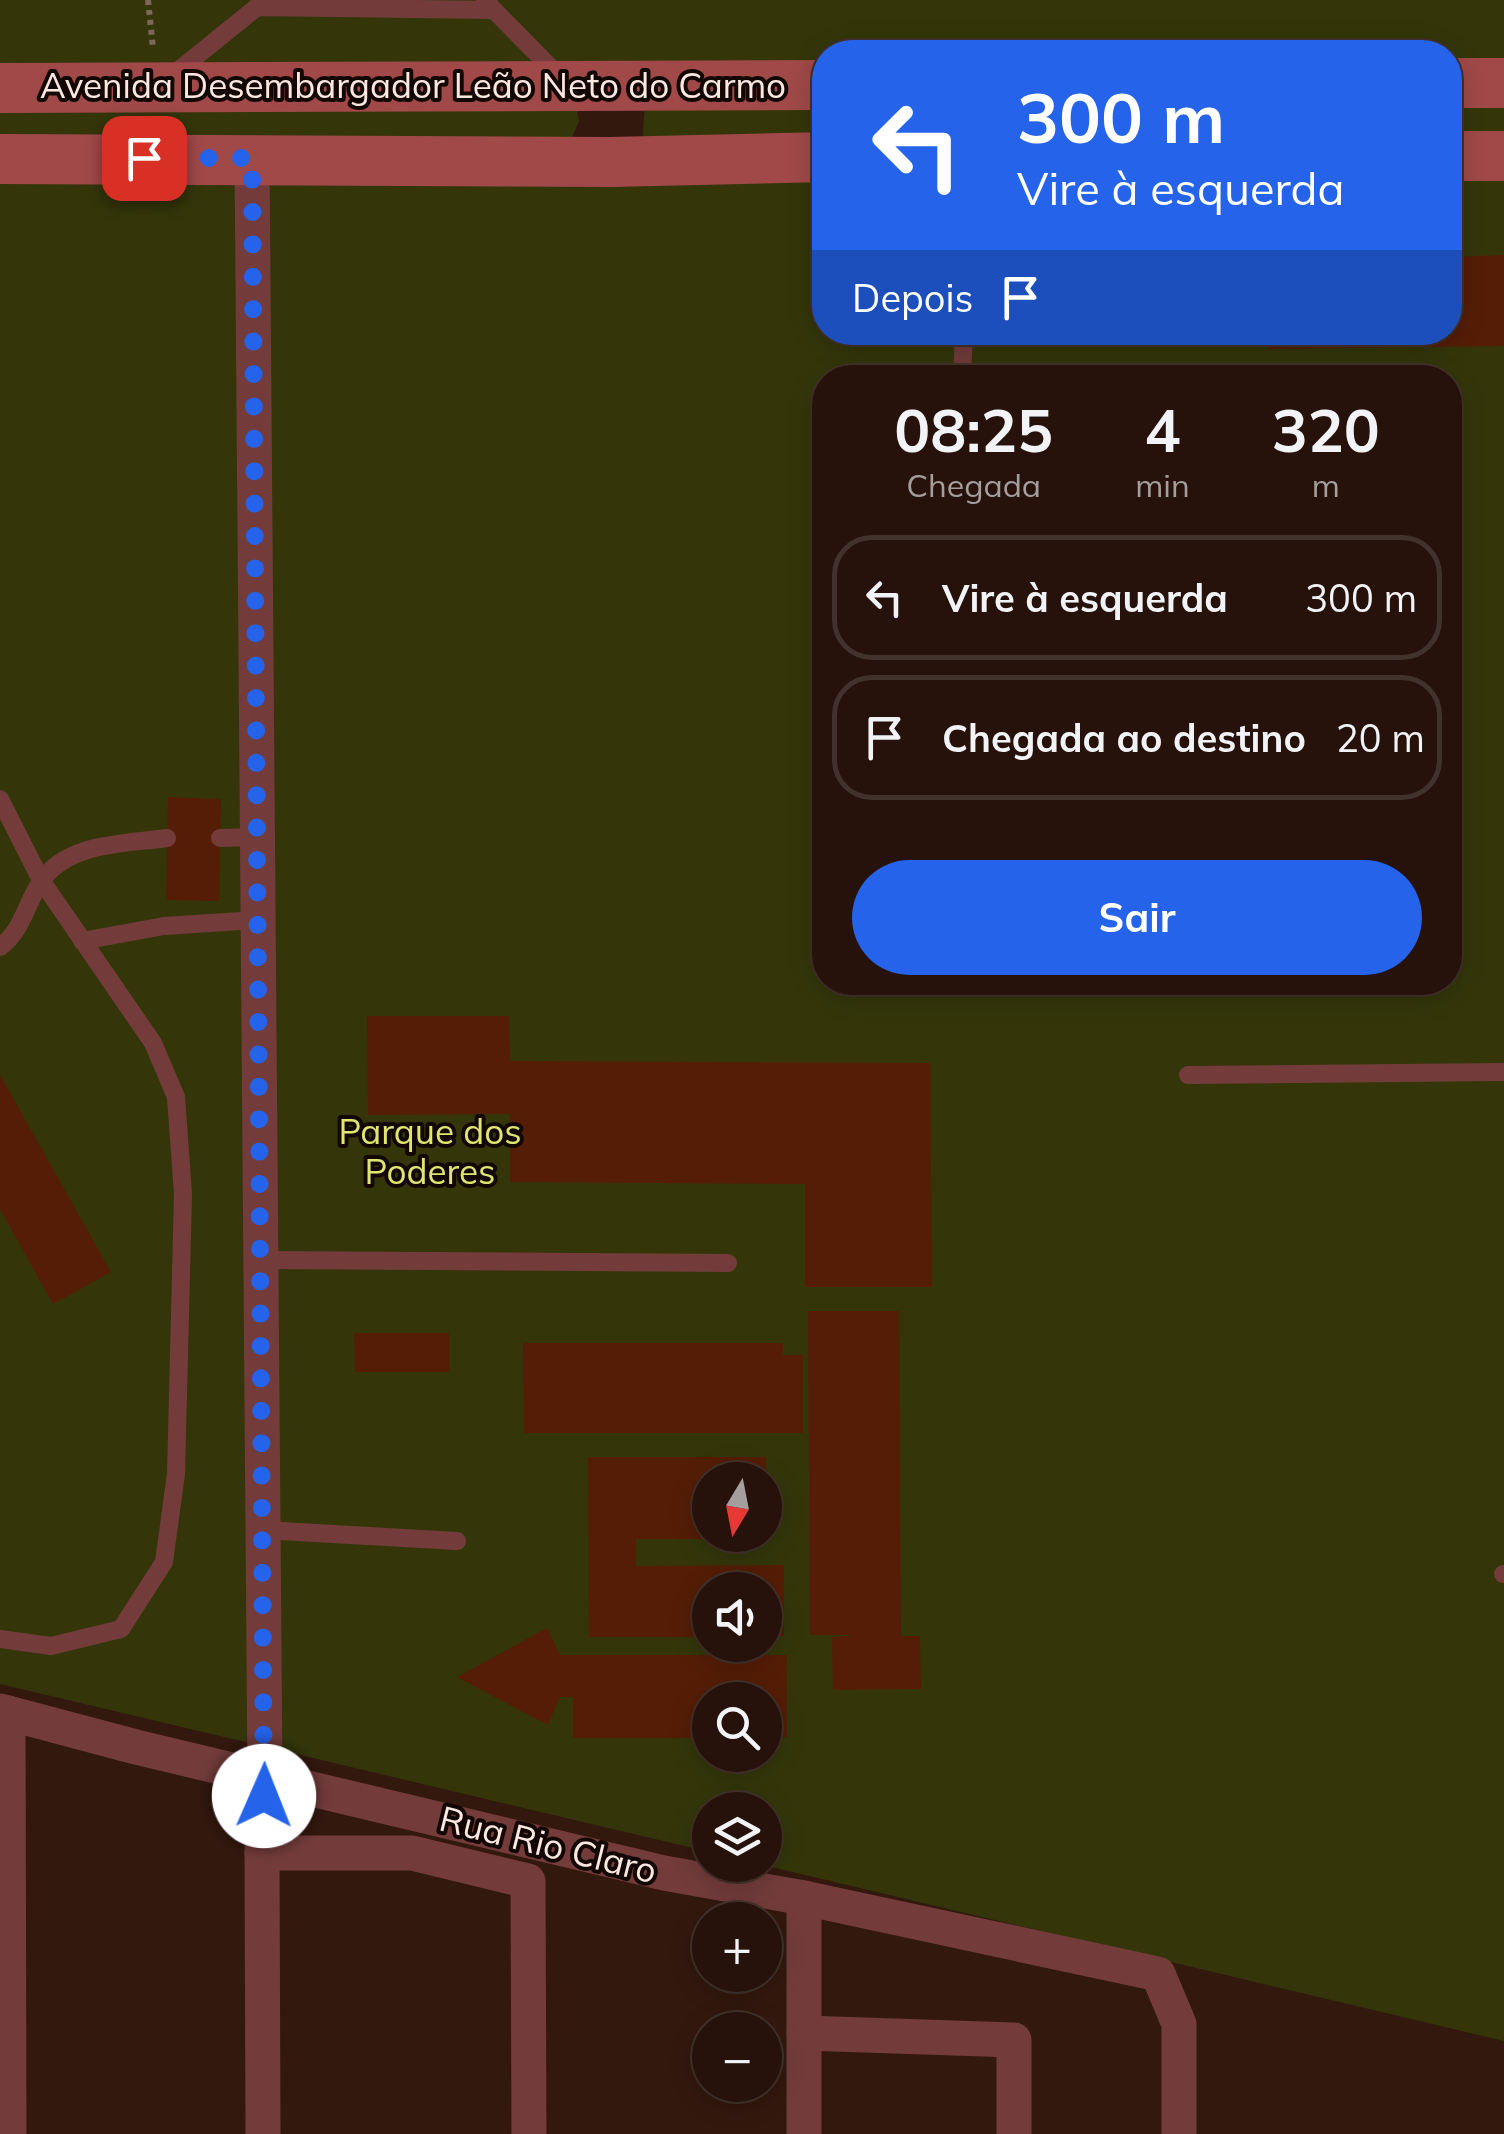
<!DOCTYPE html>
<html lang="pt">
<head>
<meta charset="utf-8">
<style>
  :root { --surface:#26120a; --page:#322018; --text:#f1f3f6; --muted:#a49e9c; --line:#42322b; --accent:#2563eb }
  body { margin:0; font-family:Mulish,sans-serif; background:var(--page); color:var(--text); height:100vh; display:flex; flex-direction:column; font-size:38px; white-space:nowrap }
  * { box-sizing:border-box; margin:0 }
  p { font-size:32px; color:var(--muted) }
  .icon { flex:none; width:55px; height:55px; fill:none; stroke:currentColor; stroke-width:2; stroke-linecap:round; stroke-linejoin:round }
  .map { position:relative; flex:1; overflow:hidden }
  .drawer { position:absolute; left:812px; top:365px; width:650px; height:630px; display:flex; flex-direction:column; background:var(--surface); border-radius:40px; box-shadow:0 5px 25px #0003,0 0 0 2px var(--line) }
  .drawer>* { flex:none }
  .banner { position:absolute; left:812px; top:40px; width:650px; height:305px; border-radius:40px; box-shadow:0 5px 25px #0003,0 0 0 2px var(--line); background:#2563eb; color:#fff; overflow:hidden }
  .needle { width:65px; rotate:190deg }
  .fabs { position:absolute; left:692px; top:1462px; display:grid; gap:20px }
  .fabs a { display:grid; place-items:center; width:90px; height:90px; border-radius:50%; background:var(--surface); box-shadow:0 5px 25px #0003,0 0 0 2px var(--line); font-size:50px }
  .pin { position:absolute; display:grid; place-items:center; width:85px; height:85px; color:#fff; margin:-42px; border-radius:20px; box-shadow:0 5px 15px #0006 }
  .me { position:absolute; width:110px; margin:-55px; rotate:1deg; stroke-linejoin:round; filter:drop-shadow(0 0 8px #0008) }
  .turn { display:flex; align-items:center; gap:35px; height:210px; padding:0 40px; font-size:45px }
  .turn .icon { width:130px; height:130px; stroke-width:2.5 }
  .turn b { display:block; font-size:70px; line-height:85px }
  .then { display:flex; align-items:center; height:95px; padding:0 40px; background:#0003; gap:20px; font-size:38px }
  .eta { display:flex; justify-content:space-evenly; align-items:center; height:170px; text-align:center }
  .eta b { font-size:60px; font-weight:700; line-height:70px }
  .action { display:flex; gap:20px; margin-top:auto; padding:20px 40px }
  .action a { flex:1; height:115px; border-radius:60px; background:var(--accent); color:#fff; font-size:40px; font-weight:700; line-height:115px; text-align:center }
  ul { padding:0; list-style:none }
  li { display:flex; align-items:center; gap:30px; height:125px; margin:0 20px 15px; padding:0 20px; border:5px solid var(--line); border-radius:40px }
  li div { flex:1 }
  li b { display:block; font-size:38px }
  li em { font-style:normal }
  .map>svg:first-child { display:block }
</style>
</head>
<body>
<div class="map">
<svg width="1504" height="2134" viewBox="0 0 1504 2134">
  <rect width="100%" height="100%" fill="#33180e"/>
  <g fill="#34360a" fill-rule="evenodd">
    <path d="M0 0H1504V83H1450V52H825V85L0 88Z"/>
    <path d="M575 99 579 121 571 140 0 142V101Z"/>
    <path d="M645 102H825V148H642Z"/>
    <rect x="1450" y="102" width="54" height="47"/>
    <path d="M1450 156H1504V2041L763 1865 765 1810H710V1852L0 1684V159L825 157V332H1450ZM825 378H1450V982H825ZM710 1480H765V1535H710ZM710 1590H765V1645H710ZM710 1700H765V1755H710Z"/>
  </g>
  <g fill="#551d06">
    <path d="M1504 255V346L1269 349V332H1450V257Z"/>
    <path d="M168 797 221 799 219 901 166 900Z"/>
    <path d="M367 1016H509L510 1061 930 1063 932 1287H805V1184L510 1182V1114L368 1115Z"/>
    <path d="M0 1075 111 1272 53 1304 0 1209Z"/>
    <path d="M808 1311H899L901 1636H920L921 1689 833 1690 832 1637 858 1635H810Z"/>
    <path d="M354 1333H449V1372H355Z"/>
    <path d="M523 1343H783V1355H803V1433H524Z"/>
    <path d="M588 1457H766V1480H710V1535H767V1539H636V1566L784 1565V1636H765V1590H710V1637H589Z"/>
    <path d="M547 1628 560 1655H787V1737H765V1700H710V1738H573V1697H560L548 1725 457 1677Z"/>
  </g>
  <g fill="none" stroke-linecap="round" stroke-linejoin="round">
    <path stroke="#7e665d" stroke-width="6" stroke-dasharray="5 5" stroke-linecap="butt" d="M148 0 153 48"/>
    <g stroke="#733c3b" stroke-width="18">
      <path d="M485 1 558 75"/>
      <path d="M173 75 257 7 493 10"/>
      <path d="M962 378 964 332"/>
      <path d="M0 799 41 880 153 1043 176 1097 183 1194 176 1474 164 1562 121 1629 51 1646 0 1639"/>
      <path d="M220 838 258 837"/>
      <path d="M82 941 164 926 257 920"/>
      <path d="M0 947C23 930 25 906 40 883 66 842 125 844 167 838"/>
      <path d="M1188 1075 1504 1072"/>
      <path d="M261 1260 728 1263"/>
      <path d="M263 1530 457 1541"/>
      <path d="M1503 1574H1504"/>
    </g>
    <g stroke="#733c3b" stroke-width="35">
      <path d="M252 158 265 1776 262 1853 263 2134"/>
      <path d="M0 1711 136 1747 664 1873 804 1898 1158 1974 1179 2024V2134"/>
      <path d="M8 1713 9 2134"/>
      <path d="M262 1853H412L528 1881 529 2134"/>
      <path d="M804 1898V2134"/>
      <path d="M804 2033 1014 2040V2134"/>
    </g>
    <g stroke="#a14949" stroke-width="50">
      <path d="M1450 83H1504"/>
      <path d="M0 88 825 85"/>
      <path d="M1450 156H1504"/>
      <path d="M0 159 610 162 825 157"/>
    </g>
  </g>
  <g fill="none" stroke-linecap="round" stroke-linejoin="round">
    <path stroke="#2563eb" stroke-width="18" stroke-dasharray="0 32.4" d="M144 158H252L264 1796"/>
  </g>
  <g text-anchor="middle" stroke-width="8" stroke-linejoin="round" paint-order="stroke">
    <g font-size="35" fill="#fce8e1" stroke="#130704">
      <text x="413" y="98">Avenida Desembargador Leão Neto do Carmo</text>
      <text transform="translate(548 1845) rotate(14)" y="12">Rua Rio Claro</text>
    </g>
    <g font-size="35" fill="#dfe56f" stroke="#130704">
      <text x="430" y="1144">Parque dos<tspan x="430" dy="40">Poderes</tspan></text>
    </g>
  </g>
</svg>
<div class="fabs">
<a><svg class="needle" viewBox="-14 -14 28 28"><path d="M0-13l5 13h-10z" fill="#e53935"/><path d="M0 13l5-13h-10z" fill="#a49e9c"/></svg></a>
<a><svg class="icon" aria-label="sound" viewBox="0 0 24 24"><path d="M4 9h4l5-4v14l-5-4H4zM17 9q2 3 0 6"/></svg></a>
<a><svg class="icon" aria-label="search" viewBox="0 0 24 24"><circle cx="10" cy="10" r="6"/><path d="M15 15l6 6"/></svg></a>
<a><svg class="icon" aria-label="layers" viewBox="0 0 24 24"><path d="M12 4l9 5-9 5-9-5zM3 14l9 5 9-5"/></svg></a>
<a>+</a>
<a>−</a>
</div>
<div class="pin" style="left:144px;top:158px;background:#d93025"><svg class="icon" aria-label="arrive" viewBox="0 0 24 24"><path d="M6 21V4h12l-3 4 3 4H6"/></svg></div>
<svg class="me" style="left:264px;top:1796px" viewBox="-20 -20 40 40"><circle r="19" fill="#fff"/><path d="M0-13L10 11 0 6-10 11z" fill="#2563eb"/></svg>
<div class="banner">
<div class="turn"><svg class="icon" aria-label="left" viewBox="0 0 24 24"><path d="M17 20v-9H6M10 6l-5 5 5 5"/></svg><div><b>300 m</b>Vire à esquerda</div></div>
<div class="then">Depois<svg class="icon" aria-label="arrive" viewBox="0 0 24 24"><path d="M6 21V4h12l-3 4 3 4H6"/></svg></div>
</div>
<section class="drawer">
<div class="eta">
<div><b>08:25</b><p>Chegada</p></div>
<div><b>4</b><p>min</p></div>
<div><b>320</b><p>m</p></div>
</div>
<ul>
<li><svg class="icon" aria-label="left" viewBox="0 0 24 24"><path d="M17 20v-9H6M10 6l-5 5 5 5"/></svg><div><b>Vire à esquerda</b></div><em>300 m</em></li>
<li><svg class="icon" aria-label="arrive" viewBox="0 0 24 24"><path d="M6 21V4h12l-3 4 3 4H6"/></svg><div><b>Chegada ao destino</b></div><em>20 m</em></li>
</ul>
<div class="action"><a>Sair</a></div>
</section>
</div>
</body>
</html>
